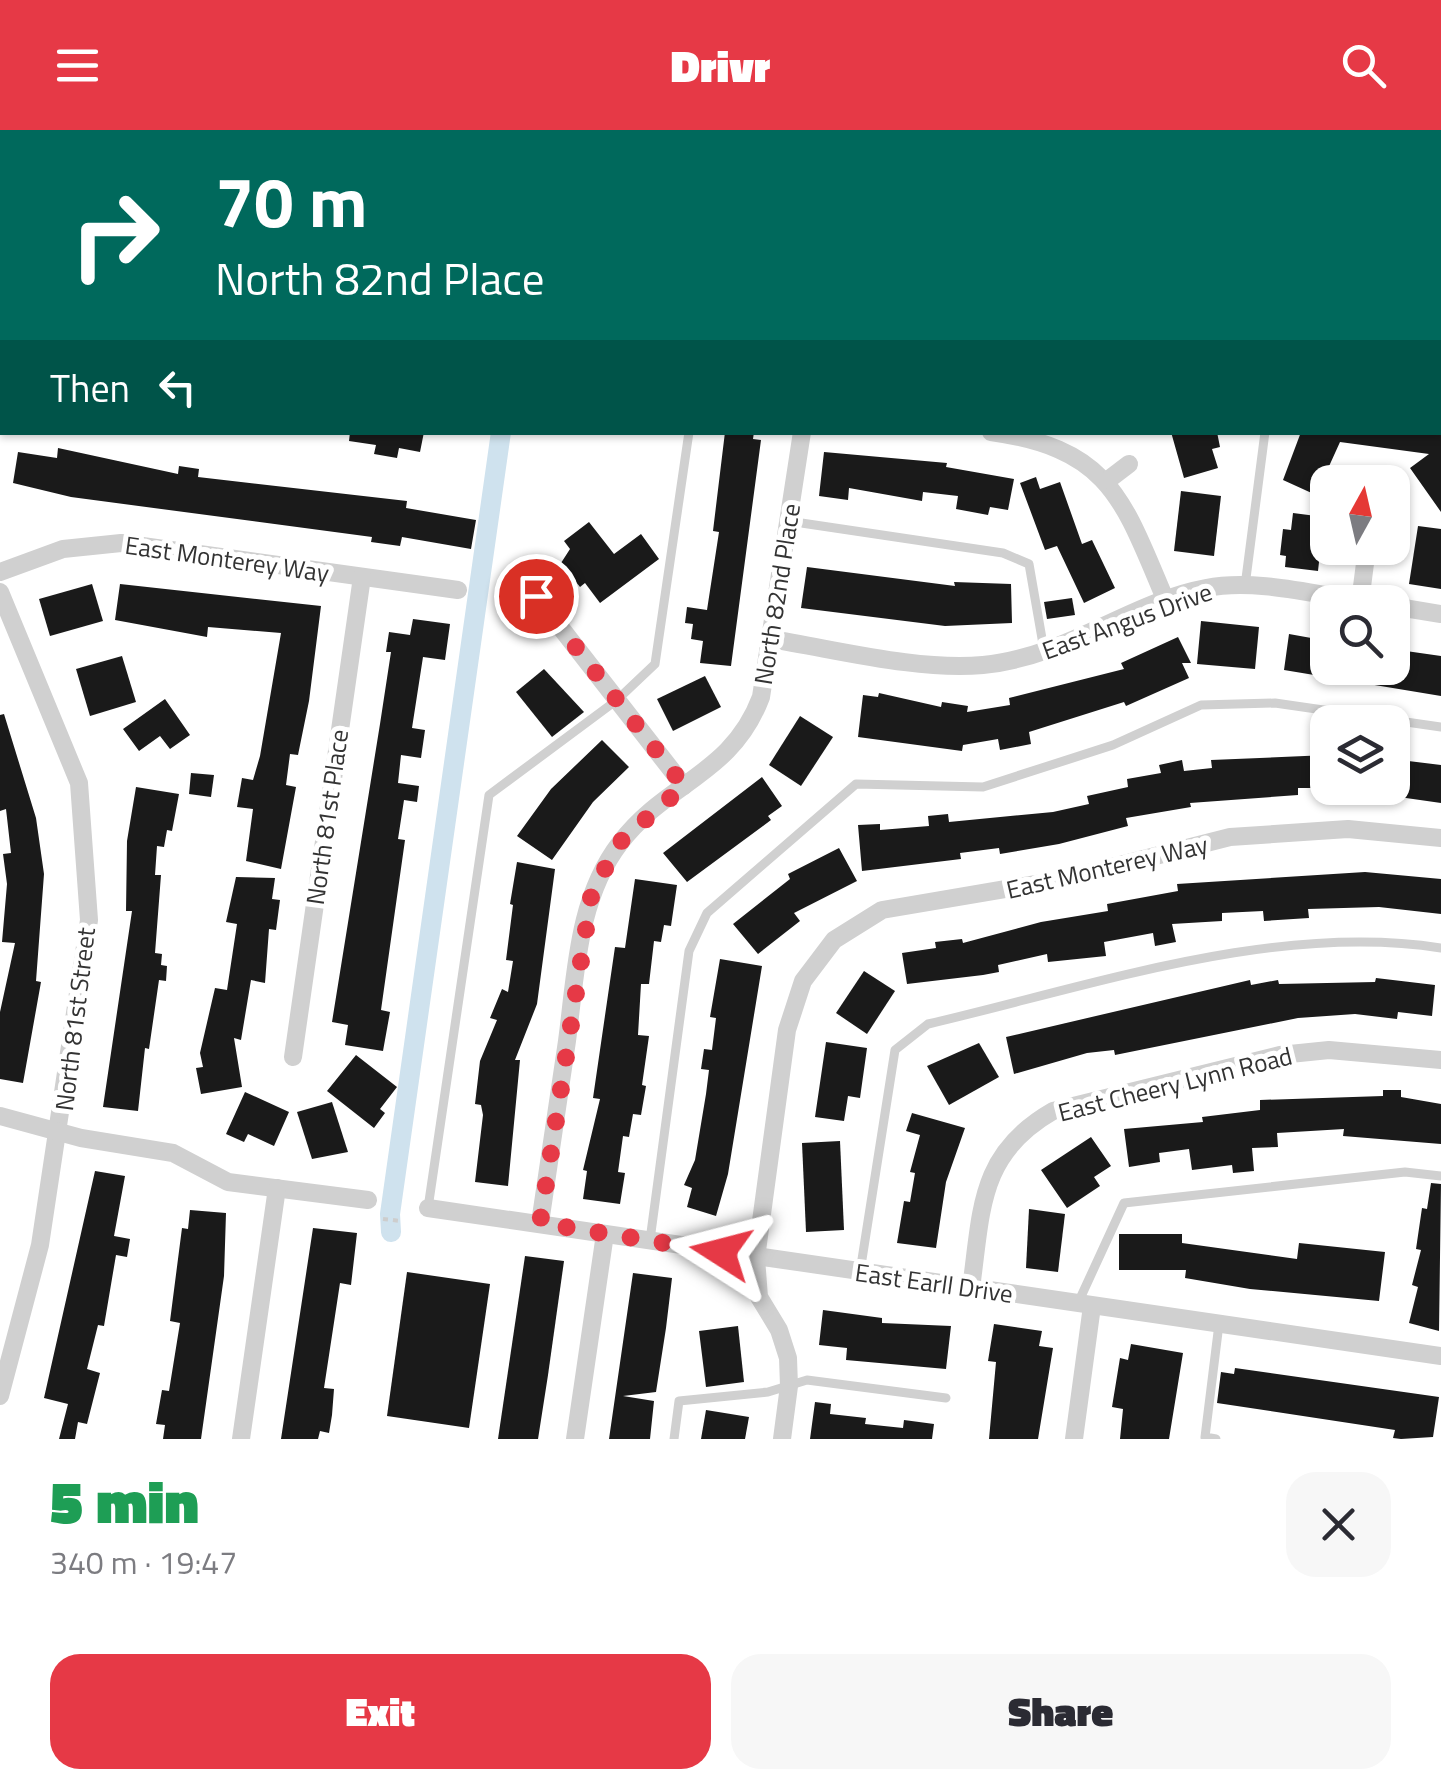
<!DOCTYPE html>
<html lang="en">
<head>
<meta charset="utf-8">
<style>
  :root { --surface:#fff; --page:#f7f7f7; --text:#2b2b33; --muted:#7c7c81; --accent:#e63946 }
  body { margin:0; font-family:"Titillium Web",sans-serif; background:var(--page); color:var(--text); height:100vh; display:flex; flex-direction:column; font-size:38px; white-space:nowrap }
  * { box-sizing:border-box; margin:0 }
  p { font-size:32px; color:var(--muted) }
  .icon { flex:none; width:55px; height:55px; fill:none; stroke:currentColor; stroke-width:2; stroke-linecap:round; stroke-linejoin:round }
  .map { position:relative; height:1309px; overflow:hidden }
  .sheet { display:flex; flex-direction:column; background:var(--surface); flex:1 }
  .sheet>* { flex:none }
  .top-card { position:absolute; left:0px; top:0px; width:1442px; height:305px; box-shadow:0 2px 8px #0004; background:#00695c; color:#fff; overflow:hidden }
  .needle { width:65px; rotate:8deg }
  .controls { position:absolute; left:1310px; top:335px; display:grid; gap:20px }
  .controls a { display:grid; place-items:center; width:100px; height:100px; border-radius:20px; background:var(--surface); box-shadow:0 2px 8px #0004; font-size:50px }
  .pin { position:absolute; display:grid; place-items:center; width:85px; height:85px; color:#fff; margin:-42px; border:5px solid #fff; border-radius:50%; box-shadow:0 2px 10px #0007 }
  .me { position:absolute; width:110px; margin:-55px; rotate:279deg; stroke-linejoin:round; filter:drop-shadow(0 0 8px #0008) }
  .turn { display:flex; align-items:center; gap:35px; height:210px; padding:0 50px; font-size:45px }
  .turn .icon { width:130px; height:130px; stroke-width:2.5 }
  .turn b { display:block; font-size:70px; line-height:85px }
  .then { display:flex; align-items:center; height:95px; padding:0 50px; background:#0003; gap:20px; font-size:38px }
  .round { display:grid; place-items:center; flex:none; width:105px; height:105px; border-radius:30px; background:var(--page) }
  .headline { display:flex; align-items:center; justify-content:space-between; height:170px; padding:0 50px }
  h1 { font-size:60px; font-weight:800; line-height:75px; color:#1e9e55 }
  .action { display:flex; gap:20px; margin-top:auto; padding:20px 50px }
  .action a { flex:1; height:115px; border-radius:30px; background:var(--accent); color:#fff; font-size:40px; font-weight:800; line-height:115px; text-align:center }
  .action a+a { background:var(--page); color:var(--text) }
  header { display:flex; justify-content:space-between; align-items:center; height:130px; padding:0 50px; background:var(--accent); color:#fff; font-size:45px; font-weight:800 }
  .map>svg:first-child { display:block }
</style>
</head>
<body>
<header><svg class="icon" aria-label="menu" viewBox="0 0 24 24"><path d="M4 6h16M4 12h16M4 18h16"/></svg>Drivr<svg class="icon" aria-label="search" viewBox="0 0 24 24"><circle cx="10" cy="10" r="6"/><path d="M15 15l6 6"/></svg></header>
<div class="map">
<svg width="1441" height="1309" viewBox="0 0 1441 1309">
  <rect width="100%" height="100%" fill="#fff"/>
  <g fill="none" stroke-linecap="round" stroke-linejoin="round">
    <path stroke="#cfe2ee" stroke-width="20" d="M391 1102 390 1084 501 302"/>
  </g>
  <g fill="#1a1a1a">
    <path d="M350 302H424L420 322 399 318 397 328 374 324 376 315 349 311Z"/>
    <path d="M725 302H754L753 309 761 310 731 536 700 533 703 511 691 509 693 494 685 493 687 477 707 480 719 402 713 401Z"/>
    <path d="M1171 302H1217L1220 317 1212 319 1218 338 1184 348Z"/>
    <path d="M1301 302H1441V382L1410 338 1429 324 1340 312 1316 365 1283 350Z"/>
    <path d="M58 318 178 344 179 336 199 339 198 347 407 371 406 378 476 390 471 419 402 407 400 416 371 412 372 407 71 367 13 353 18 322 57 328Z"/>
    <path d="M824 322 947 333 946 337 1014 349 1008 380 990 377 988 385 956 379 958 366 923 362 922 371 849 358 848 370 819 366Z"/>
    <path d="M1036 347 1040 359 1060 352 1082 414 1092 410 1115 458 1084 473 1057 416 1045 420 1020 353Z"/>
    <path d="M1181 361 1221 366 1214 426 1174 421Z"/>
    <path d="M1293 383 1324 387 1318 441 1285 437 1286 426 1280 425 1283 399 1291 400Z"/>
    <path d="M589 392 614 424 641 404 659 429 600 473 585 453 580 457 561 433 570 419 564 411Z"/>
    <path d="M1418 396 1441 399V459L1409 454Z"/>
    <path d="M807 437 955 456 954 452 1011 454 1012 493 945 496 801 478Z"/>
    <path d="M92 454 103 491 50 506 39 469Z"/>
    <path d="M120 454 321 476 309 571 298 625 290 624 286 655 296 657 281 739 246 731 253 679 237 677 242 648 253 650 260 626 281 503 208 497 207 507 115 490Z"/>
    <path d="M1072 468 1075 485 1047 489 1044 472Z"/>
    <path d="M413 489 450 494 445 530 423 527 412 598 425 600 421 628 401 625 398 653 419 656 417 672 404 670 398 709 405 710 381 880 390 882 383 921 345 915 348 895 332 892 380 594 391 522H386L389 502 410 505Z"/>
    <path d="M1201 491 1259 497 1255 539 1197 534Z"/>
    <path d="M1289 504 1328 511V538H1392V519L1441 526V566L1284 540Z"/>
    <path d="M1178 507 1191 533H1182L1189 548 1126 576 1124 572 1029 602 1031 614 1000 620 998 609 963 615 962 621 858 607 863 565 878 567 879 563 941 577 942 572 968 576 967 582 1010 575 1009 568 1124 539 1121 533Z"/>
    <path d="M122 526 136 572 90 586 76 539Z"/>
    <path d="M544 539 584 582 552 607 516 562Z"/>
    <path d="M705 546 721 577 673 601 657 569Z"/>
    <path d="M165 569 190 605 170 619 160 606 139 621 123 599Z"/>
    <path d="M4 584 36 688 44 744 36 851 41 852 23 953 0 949V882L15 813 2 812 7 754 3 724 11 723 6 679 0 681V585Z"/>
    <path d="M800 586 833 607 801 656 769 635Z"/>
    <path d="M602 610 629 637 593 672 552 730 517 706 551 659Z"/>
    <path d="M1328 625V658H1298V665L1190 673 1191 677 1126 688 1128 696 1059 714 1000 724 999 718 960 723 961 729 862 741 858 695 880 694V700L929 696 928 686 948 684 949 692 1053 682 1089 674 1087 666 1128 657 1127 649 1161 643 1159 635 1182 630 1184 641 1212 638 1211 630Z"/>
    <path d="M1392 629 1441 635V673L1392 666Z"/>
    <path d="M191 643 214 645 211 667 189 664Z"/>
    <path d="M762 647 782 676 768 686 771 690 687 752 663 723Z"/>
    <path d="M136 657 179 664 172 701 167 700 164 717 157 716 155 745H161L155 823 162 824 161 835 167 836 166 851 159 850 149 919 145 918 138 981 103 977 132 781H126L127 711Z"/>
    <path d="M839 718 857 751 794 783 800 791 758 824 733 794 790 749 788 744Z"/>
    <path d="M517 732 555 739 537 874 515 930H520L508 1056 475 1052 483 985 481 975 475 974 480 931 497 890 490 888 502 859 508 862 513 831 506 830 513 775 510 774Z"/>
    <path d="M1365 742 1441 749V784L1379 777 1308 779 1309 788 1264 791 1263 781 1222 783V791L1172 794 1176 812 1155 816 1153 803 1104 812 1106 826 1048 832 1047 824 998 835 999 842 983 845 907 854 902 823 936 818 935 812 962 809 963 813 1041 792 1108 781 1107 774 1178 761 1177 754Z"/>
    <path d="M236 747 275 748 272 769 280 770 276 800 269 799 265 853 251 850 241 910 234 908 242 957 201 964 196 938 203 937 200 923 215 858 227 860 237 794 226 792Z"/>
    <path d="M635 749 677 755 671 796 664 795 661 812 654 811 649 854H641L638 905 649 906 642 955 646 956 641 985 633 984 629 1007 623 1006 618 1042 625 1043 620 1074 583 1069 587 1041 583 1040 600 969 593 968 615 817 625 818Z"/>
    <path d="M720 829 762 836 728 1044 716 1086 687 1077 692 1058 684 1055 695 1030 706 964 709 940 701 939 704 919 712 920 716 888 710 887Z"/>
    <path d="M864 841 895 861 867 904 836 883Z"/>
    <path d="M1376 848 1435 855 1432 886 1398 882 1397 889 1355 884 1298 888 1115 925 1114 920 1087 923 1014 944 1006 907 1250 850 1251 855 1278 850 1279 854 1375 852Z"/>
    <path d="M826 912 867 918 860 968 848 966 844 991 815 987Z"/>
    <path d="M979 913 999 947 949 975 927 936Z"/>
    <path d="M356 925 397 957 380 979 385 983 374 998 327 961Z"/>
    <path d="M1383 960H1401V967L1441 974V1014L1343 1006 1344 999 1277 1003 1278 1017 1252 1018 1254 1041 1233 1043 1232 1035 1192 1040 1189 1019 1159 1023 1160 1032 1129 1037 1124 999 1203 992 1202 987 1260 980V970L1383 966Z"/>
    <path d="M245 962 289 982 274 1016 248 1004 244 1012 226 1004Z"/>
    <path d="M332 972 348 1022 312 1029 297 982Z"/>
    <path d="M912 983 965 998 946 1052 936 1118 897 1113 904 1071 910 1072 915 1043 910 1042 920 1005 906 1001Z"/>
    <path d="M1091 1007 1111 1036 1094 1047 1100 1056 1067 1078 1041 1040Z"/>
    <path d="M840 1011 844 1100 806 1102 802 1013Z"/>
    <path d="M95 1041 125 1046 114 1106 130 1109 127 1127 116 1125 104 1196 98 1195 87 1239 100 1243 87 1294 78 1292 75 1309H59L68 1274 44 1268Z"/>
    <path d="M1431 1053 1441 1054 1439 1201 1409 1193 1418 1157 1412 1155 1421 1120 1416 1119 1422 1078 1427 1079Z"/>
    <path d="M1029 1079 1065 1084 1058 1142 1026 1138Z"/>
    <path d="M190 1080 226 1083 224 1146 201 1309H163L165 1295 156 1294 162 1260 169 1261 180 1193 170 1191 182 1098 188 1099Z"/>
    <path d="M313 1098 357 1103 351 1155 340 1153 324 1258 334 1259 332 1285 329 1303 320 1301 318 1309H281Z"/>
    <path d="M1119 1104H1182V1113L1297 1129 1299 1113 1385 1122 1379 1171 1250 1159 1185 1148 1186 1140H1119Z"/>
    <path d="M525 1126 564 1131 548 1245 538 1309H498Z"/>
    <path d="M407 1142 490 1154 469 1298 387 1286Z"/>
    <path d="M633 1143 672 1148 666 1198 656 1262 623 1266 654 1271 650 1309H609Z"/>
    <path d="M823 1180 882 1188V1193L951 1196 946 1239 846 1230 847 1218 819 1215Z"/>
    <path d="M994 1194 1042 1201 1039 1216 1053 1218 1038 1309H989L996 1232 988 1231Z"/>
    <path d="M738 1196 744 1252 706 1257 699 1201Z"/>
    <path d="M1131 1214 1183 1223 1169 1309H1120L1123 1279 1112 1277 1120 1228 1128 1230Z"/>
    <path d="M1235 1238 1439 1267 1433 1307 1401 1309 1393 1308 1395 1300 1217 1273 1221 1242 1234 1244Z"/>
    <path d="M815 1272 831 1274 830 1284 866 1288 865 1294 903 1298 904 1290 934 1294 932 1309H810Z"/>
    <path d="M706 1280 749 1287 745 1309H701Z"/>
  </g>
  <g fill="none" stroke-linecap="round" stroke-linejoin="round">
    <path stroke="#cdcdcd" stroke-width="4" stroke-dasharray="5 5" stroke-linecap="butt" d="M383 1089 401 1091"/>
    <g stroke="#d0d0d0" stroke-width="9">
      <path d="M1120 2V0"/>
      <path d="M1440 257H1441"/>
      <path d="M788 391 1003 423 1029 434 1044 520"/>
      <path d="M1245 456 1265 302"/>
      <path d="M428 1078 489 665 617 570 655 534 689 302"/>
      <path d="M650 1110 689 821 707 783 856 654 983 657 1113 615 1201 575 1275 573 1441 597"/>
      <path d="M860 1142 895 920 928 894C1091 856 1275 792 1441 818"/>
      <path d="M1078 1173 1124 1073 1405 1042 1441 1046"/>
      <path d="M674 1309 679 1271 768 1262 807 1250 946 1268"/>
      <path d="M1216 1309 1205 1307 1219 1194"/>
    </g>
    <g stroke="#d0d0d0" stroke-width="18">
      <path d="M31 2 32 0"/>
      <path d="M1014 2V0"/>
      <path d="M0 219 2 203"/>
      <path d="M991 302C1111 319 1123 370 1166 471"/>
      <path d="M1108 350 1129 334"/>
      <path d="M0 442 63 419 121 413 458 460"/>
      <path d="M0 462 79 653 89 790 40 1115 0 1266"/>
      <path d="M536 466 684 656"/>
      <path d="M1360 472 1367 418"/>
      <path d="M1392 476 1441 484"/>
      <path d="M770 509C835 519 917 541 983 535 1067 527 1130 472 1206 458 1256 448 1316 465 1366 472"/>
      <path d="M293 927 362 447"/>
      <path d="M0 986 81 1008 173 1023 228 1052 368 1070"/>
      <path d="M428 1078 1441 1226"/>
      <path d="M540 1093C549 1032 558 972 567 911 576 844 577 769 620 713 666 652 732 645 761 567L802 302"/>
      <path d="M971 1158C982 1080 978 1024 1053 981L1280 925 1329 920 1441 930"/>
      <path d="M241 1309 277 1058"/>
      <path d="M575 1309 605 1104"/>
      <path d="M782 1309 789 1256 788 1228 779 1200 759 1167 756 1128 787 900 803 851 834 810 882 780 1065 749 1230 707 1348 699 1441 708"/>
      <path d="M1074 1309 1092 1176"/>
    </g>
    <g stroke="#d0d0d0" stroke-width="20">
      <path d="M501 0 520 2"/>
      <path d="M587 2V0"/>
      <path d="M1440 135H1441"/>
    </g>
  </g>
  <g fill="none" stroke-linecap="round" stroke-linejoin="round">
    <path stroke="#e63946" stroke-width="18" stroke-dasharray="0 32.4" d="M536 466 684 656 622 710 592 761 540 1093 721 1122"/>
  </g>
  <g text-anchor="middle" stroke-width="10" stroke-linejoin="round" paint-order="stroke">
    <g font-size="25" fill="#333" stroke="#fff">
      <text transform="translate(227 429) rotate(8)" y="9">East Monterey Way</text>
      <text transform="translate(777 464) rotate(-81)" y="9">North 82nd Place</text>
      <text transform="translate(1127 491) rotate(-20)" y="9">East Angus Drive</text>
      <text transform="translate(327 687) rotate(-82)" y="9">North 81st Place</text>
      <text transform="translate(1107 737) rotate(-13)" y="9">East Monterey Way</text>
      <text transform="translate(75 889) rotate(-83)" y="9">North 81st Street</text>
      <text transform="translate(1175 954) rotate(-14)" y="9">East Cheery Lynn Road</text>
      <text transform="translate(934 1153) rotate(8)" y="9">East Earll Drive</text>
    </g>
  </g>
</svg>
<div class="controls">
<a><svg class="needle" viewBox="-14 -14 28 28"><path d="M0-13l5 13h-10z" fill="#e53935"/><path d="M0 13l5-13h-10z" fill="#7c7c81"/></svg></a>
<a><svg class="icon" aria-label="search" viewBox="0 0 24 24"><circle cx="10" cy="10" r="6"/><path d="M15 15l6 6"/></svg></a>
<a><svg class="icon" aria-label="layers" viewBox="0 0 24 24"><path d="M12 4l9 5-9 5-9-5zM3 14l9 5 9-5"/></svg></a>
</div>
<div class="pin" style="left:536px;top:466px;background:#d93025"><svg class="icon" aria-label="arrive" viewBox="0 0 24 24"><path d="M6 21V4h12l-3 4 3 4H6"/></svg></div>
<svg class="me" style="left:721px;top:1122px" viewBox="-20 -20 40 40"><path d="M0-17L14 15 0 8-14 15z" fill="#e63946" stroke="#fff" stroke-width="4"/></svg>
<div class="top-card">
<div class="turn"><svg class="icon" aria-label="right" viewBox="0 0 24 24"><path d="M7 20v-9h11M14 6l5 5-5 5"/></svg><div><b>70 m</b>North 82nd Place</div></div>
<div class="then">Then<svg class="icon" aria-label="left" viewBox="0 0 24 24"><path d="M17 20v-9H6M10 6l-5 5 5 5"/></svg></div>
</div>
</div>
<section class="sheet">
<div class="headline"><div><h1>5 min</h1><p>340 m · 19:47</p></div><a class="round"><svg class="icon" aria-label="close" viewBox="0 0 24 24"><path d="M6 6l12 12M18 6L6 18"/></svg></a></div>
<div class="action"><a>Exit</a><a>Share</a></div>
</section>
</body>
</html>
